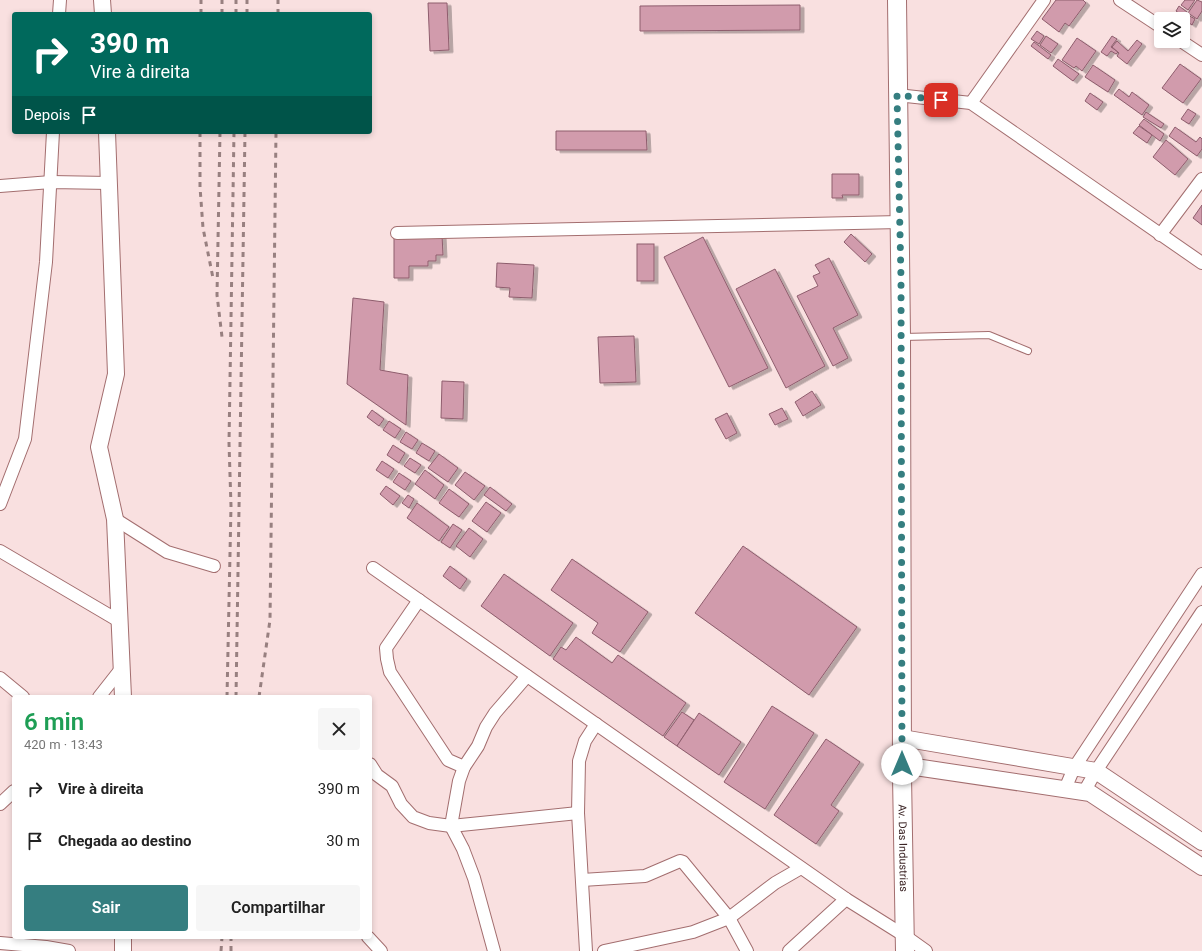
<!DOCTYPE html>
<html lang="pt">
<head>
<meta charset="utf-8">
<style>
  :root { --surface:#fff; --page:#f6f6f6; --text:#222; --muted:#767676; --accent:#357e80 }
  body { margin:0; font-family:Roboto,sans-serif; background:var(--page); color:var(--text); height:100vh; display:flex; flex-direction:column; font-size:15px; white-space:nowrap }
  * { box-sizing:border-box; margin:0 }
  p { font-size:13px; color:var(--muted) }
  .icon { flex:none; width:22px; height:22px; fill:none; stroke:currentColor; stroke-width:2; stroke-linecap:round; stroke-linejoin:round }
  .map { position:relative; flex:1; overflow:hidden }
  .side { position:absolute; left:12px; top:695px; width:360px; height:244px; display:flex; flex-direction:column; background:var(--surface); border-radius:4px; box-shadow:0 2px 6px #0003 }
  .side>* { flex:none }
  .guide { position:absolute; left:12px; top:12px; width:360px; height:122px; border-radius:4px; box-shadow:0 2px 6px #0003; background:#00695c; color:#fff; overflow:hidden }
  .fabs { position:absolute; left:1154px; top:12px; display:grid; gap:8px }
  .fabs a { display:grid; place-items:center; width:36px; height:36px; border-radius:4px; background:var(--surface); box-shadow:0 2px 6px #0003; font-size:20px }
  .pin { position:absolute; display:grid; place-items:center; width:34px; height:34px; color:#fff; margin:-17px; border-radius:8px; box-shadow:0 2px 6px #0006 }
  .me { position:absolute; width:44px; margin:-22px; rotate:0deg; stroke-linejoin:round; filter:drop-shadow(0 0 3px #0008) }
  .turn { display:flex; align-items:center; gap:14px; height:84px; padding:0 12px; font-size:18px }
  .turn .icon { width:52px; height:52px; stroke-width:2.5 }
  .turn b { display:block; font-size:28px; line-height:34px }
  .then { display:flex; align-items:center; height:38px; padding:0 12px; background:#0003; gap:8px; font-size:15px }
  .round { display:grid; place-items:center; flex:none; width:42px; height:42px; border-radius:4px; background:var(--page) }
  .overview { display:flex; align-items:center; justify-content:space-between; height:68px; padding:0 12px }
  h1 { font-size:24px; font-weight:600; line-height:30px; color:#1e9e55 }
  .primary-button { display:flex; gap:8px; margin-top:auto; padding:8px 12px }
  .primary-button a { flex:1; height:46px; border-radius:4px; background:var(--accent); color:#fff; font-size:16px; font-weight:600; line-height:46px; text-align:center }
  .primary-button a+a { background:var(--page); color:var(--text) }
  ul { padding:0; list-style:none }
  li { display:flex; align-items:center; gap:12px; height:52px; padding:0 12px }
  li div { flex:1 }
  li b { display:block; font-size:15px }
  li em { font-style:normal }
  .map>svg:first-child { display:block }
</style>
</head>
<body>
<div class="map">
<svg width="1202" height="951" viewBox="0 0 1202 951">
  <defs>
    <filter id="shadow"><feDropShadow dx="4" dy="2.5" stdDeviation="0" flood-color="#0004"/></filter>
  </defs>
  <rect width="100%" height="100%" fill="#f9e0e0"/>
  <g fill="#d19bac" stroke="#8e5d6d" filter="url(#shadow)">
    <path d="M1056 0H1083L1086 3 1069 26 1065 23 1059 32 1042 19Z"/>
    <path d="M1185 0H1195L1188 10 1181 5Z"/>
    <path d="M1197 0 1202 2V11L1197 19 1188 13Z"/>
    <path d="M428 3H447L449 50 430 51Z"/>
    <path d="M800 5V30L640 31V6Z"/>
    <path d="M1179 6 1187 12 1184 17 1176 11Z"/>
    <path d="M1188 15 1195 19 1192 25 1185 20Z"/>
    <path d="M1037 31 1044 36 1039 44 1031 39Z"/>
    <path d="M1046 36 1058 44 1051 53 1040 45Z"/>
    <path d="M1112 36 1117 39 1111 47 1118 52 1116 54 1111 51 1107 56 1101 52Z"/>
    <path d="M1077 38 1096 51 1082 71 1076 66 1074 68 1062 60Z"/>
    <path d="M1137 40 1142 44 1127 64 1117 56 1119 53 1112 47 1117 41 1128 51Z"/>
    <path d="M1034 42 1051 55 1048 59 1031 46Z"/>
    <path d="M1058 59 1079 74 1073 81 1053 66Z"/>
    <path d="M1180 64 1201 79 1183 103 1162 88Z"/>
    <path d="M1093 65 1115 80 1108 92 1085 77Z"/>
    <path d="M1119 89 1129 97 1132 92 1149 105 1142 115 1114 95Z"/>
    <path d="M1090 93 1103 102 1097 110 1085 101Z"/>
    <path d="M1188 109 1196 114 1189 124 1181 119Z"/>
    <path d="M1146 112 1164 124 1161 128 1143 117Z"/>
    <path d="M1144 119 1164 134 1160 141 1139 125Z"/>
    <path d="M1139 126 1152 135 1147 143 1133 133Z"/>
    <path d="M1175 127 1196 142 1200 137 1202 139V149L1197 156 1169 136Z"/>
    <path d="M556 131H646L647 150H556Z"/>
    <path d="M1166 140 1188 159 1175 175 1153 157Z"/>
    <path d="M832 174H859V195H842L843 198H832Z"/>
    <path d="M1202 205V225L1193 218Z"/>
    <path d="M851 234 872 254 865 262 844 242Z"/>
    <path d="M442 235 443 255H436V261H428V266H409V278H394V236Z"/>
    <path d="M703 237 768 368 729 387 664 257Z"/>
    <rect x="637" y="244" width="17" height="37"/>
    <path d="M829 258 858 315 833 328 848 358 833 366 797 296 818 286 813 276 820 273 815 265Z"/>
    <path d="M497 263 534 265 532 298 509 297 510 288 496 287Z"/>
    <path d="M775 269 825 366 786 388 736 289Z"/>
    <path d="M353 298 384 302 380 370 408 375 406 425 347 384Z"/>
    <path d="M634 336 636 382 600 383 598 337Z"/>
    <path d="M442 381 464 382 463 419 441 418Z"/>
    <path d="M812 391 821 405 803 416 795 402Z"/>
    <path d="M782 408 788 419 775 425 769 414Z"/>
    <path d="M372 410 384 419 379 426 367 417Z"/>
    <path d="M727 413 737 433 726 439 715 419Z"/>
    <path d="M389 421 401 429 395 438 383 430Z"/>
    <path d="M406 432 418 440 412 449 400 442Z"/>
    <path d="M422 443 435 451 429 461 416 453Z"/>
    <path d="M393 445 405 453 399 463 387 455Z"/>
    <path d="M439 454 458 468 448 482 428 468Z"/>
    <path d="M410 458 421 465 415 473 404 466Z"/>
    <path d="M382 461 394 469 388 478 376 470Z"/>
    <path d="M425 470 444 485 435 499 415 484Z"/>
    <path d="M465 472 485 486 474 500 455 485Z"/>
    <path d="M399 473 411 481 405 490 393 482Z"/>
    <path d="M386 486 400 496 393 505 380 494Z"/>
    <path d="M490 487 512 504 506 511 484 495Z"/>
    <path d="M449 489 469 504 459 517 439 503Z"/>
    <path d="M408 495 414 499 409 508 402 503Z"/>
    <path d="M486 502 501 513 487 532 472 521Z"/>
    <path d="M417 503 449 527 439 541 407 518Z"/>
    <path d="M453 524 462 530 450 548 441 542Z"/>
    <path d="M469 528 483 539 470 557 456 546Z"/>
    <path d="M743 546 857 627 809 695 695 613Z"/>
    <path d="M572 559 648 612 620 652 592 633 598 623 551 590Z"/>
    <path d="M450 566 467 579 460 589 443 576Z"/>
    <path d="M504 574 573 623 550 656 481 606Z"/>
    <path d="M576 637 612 663 618 655 686 703 663 736 553 659 561 647 566 650Z"/>
    <path d="M772 706 814 733 765 809 724 782Z"/>
    <path d="M682 712 694 720 677 746 664 737Z"/>
    <path d="M699 713 741 742 719 775 677 746Z"/>
    <path d="M826 739 860 762 831 805 839 811 816 844 774 815Z"/>
  </g>
  <g fill="none" stroke-linecap="round" stroke-linejoin="round">
    <defs>
      <path id="service" d="M903 337 989 335 1028 351"/>
      <g id="minor">
        <path d="M1120 0 1161 27"/>
        <path d="M59 14 60 0"/>
        <path d="M1181 41 1202 55"/>
        <path d="M897 95 971 103 1202 263"/>
        <path d="M971 103 1044 0"/>
        <path d="M0 186 51 182 109 183"/>
        <path d="M397 233 900 222"/>
        <path d="M1160 235 1202 179"/>
        <path d="M0 504 25 439 46 262 53 132"/>
        <path d="M115 519 167 552 214 566"/>
        <path d="M0 551 119 621"/>
        <path d="M373 568 846 899 905 936 926 951"/>
        <path d="M419 600 386 648 387 659 390 672 448 760 464 767"/>
        <path d="M0 678 23 697"/>
        <path d="M99 697 121 669"/>
        <path d="M370 764 377 775 392 786 401 804 413 817 429 823 451 826 578 813"/>
        <path d="M1065 789 1074 768 1202 574"/>
        <path d="M1084 792 1096 771 1202 612"/>
        <path d="M0 804 14 791"/>
        <path d="M582 880 645 876 680 861 683 862 729 918 747 951"/>
        <path d="M368 937 381 951"/>
        <path d="M0 943 46 947 69 951"/>
        <path d="M494 951 474 878 463 849 451 826 459 781 464 767 478 746 486 727 495 713 527 676"/>
        <path d="M586 951 578 813 579 761 585 741 596 724"/>
        <path d="M604 951 693 932 729 918 775 883 801 868"/>
        <path d="M789 951 846 899"/>
      </g>
      <g id="tertiary">
        <path d="M102 0 103 14"/>
        <path d="M107 132 116 374 99 447 115 519 123 697"/>
        <path d="M902 738 1096 771 1202 842"/>
        <path d="M902 765 1090 793 1202 867"/>
        <path d="M123 951V937"/>
      </g>
      <g id="secondary">
        <path id="s1" d="M897 0 901 337 902 776 905 951"/>
      </g>
    </defs>
    <use href="#service" stroke="#a36e6f" stroke-width="8"/>
    <use href="#minor" stroke="#a36e6f" stroke-width="14"/>
    <use href="#tertiary" stroke="#a36e6f" stroke-width="18"/>
    <use href="#secondary" stroke="#a36e6f" stroke-width="20"/>
    <use href="#service" stroke="#fff" stroke-width="6"/>
    <use href="#minor" stroke="#fff" stroke-width="12"/>
    <use href="#tertiary" stroke="#fff" stroke-width="16"/>
    <use href="#secondary" stroke="#fff" stroke-width="18"/>
    <g stroke="#988080" stroke-width="3" stroke-dasharray="5 5" stroke-linecap="butt">
      <path d="M201 14V0"/>
      <path d="M222 14V0"/>
      <path d="M236 14V0"/>
      <path d="M247 14V0"/>
      <path d="M278 14V0"/>
      <path d="M200 132V187L203 228 213 278"/>
      <path d="M220 132 217 295 222 337"/>
      <path d="M227 697 231 506 229 443 234 132"/>
      <path d="M236 697 245 132"/>
      <path d="M259 697 270 620 276 132"/>
      <path d="M221 951 222 937"/>
      <path d="M231 951V937"/>
    </g>
  </g>
  <g fill="none" stroke-linecap="round" stroke-linejoin="round">
    <path stroke="#357e80" stroke-width="7" stroke-dasharray="0 12.6" d="M902 764 901 279 897 95 941 100"/>
  </g>
  <g text-anchor="middle" stroke-width="3" stroke-linejoin="round" paint-order="stroke">
    <g font-size="11" fill="#3c2526" stroke="#fdf1f1">
      <text dy="4" stroke="none"><textPath href="#s1" startOffset="848">Av. Das Industrias</textPath></text>
    </g>
  </g>
</svg>
<div class="fabs">
<a><svg class="icon" aria-label="layers" viewBox="0 0 24 24"><path d="M12 4l9 5-9 5-9-5zM3 14l9 5 9-5"/></svg></a>
</div>
<div class="pin" style="left:941px;top:100px;background:#d93025"><svg class="icon" aria-label="arrive" viewBox="0 0 24 24"><path d="M6 21V4h12l-3 4 3 4H6"/></svg></div>
<svg class="me" style="left:902px;top:764px" viewBox="-20 -20 40 40"><circle r="19" fill="#fff"/><path d="M0-13L10 11 0 6-10 11z" fill="#357e80"/></svg>
<div class="guide">
<div class="turn"><svg class="icon" aria-label="right" viewBox="0 0 24 24"><path d="M7 20v-9h11M14 6l5 5-5 5"/></svg><div><b>390 m</b>Vire à direita</div></div>
<div class="then">Depois<svg class="icon" aria-label="arrive" viewBox="0 0 24 24"><path d="M6 21V4h12l-3 4 3 4H6"/></svg></div>
</div>
<section class="side">
<div class="overview"><div><h1>6 min</h1><p>420 m · 13:43</p></div><a class="round"><svg class="icon" aria-label="close" viewBox="0 0 24 24"><path d="M6 6l12 12M18 6L6 18"/></svg></a></div>
<ul>
<li><svg class="icon" aria-label="right" viewBox="0 0 24 24"><path d="M7 20v-9h11M14 6l5 5-5 5"/></svg><div><b>Vire à direita</b></div><em>390 m</em></li>
<li><svg class="icon" aria-label="arrive" viewBox="0 0 24 24"><path d="M6 21V4h12l-3 4 3 4H6"/></svg><div><b>Chegada ao destino</b></div><em>30 m</em></li>
</ul>
<div class="primary-button"><a>Sair</a><a>Compartilhar</a></div>
</section>
</div>
</body>
</html>
